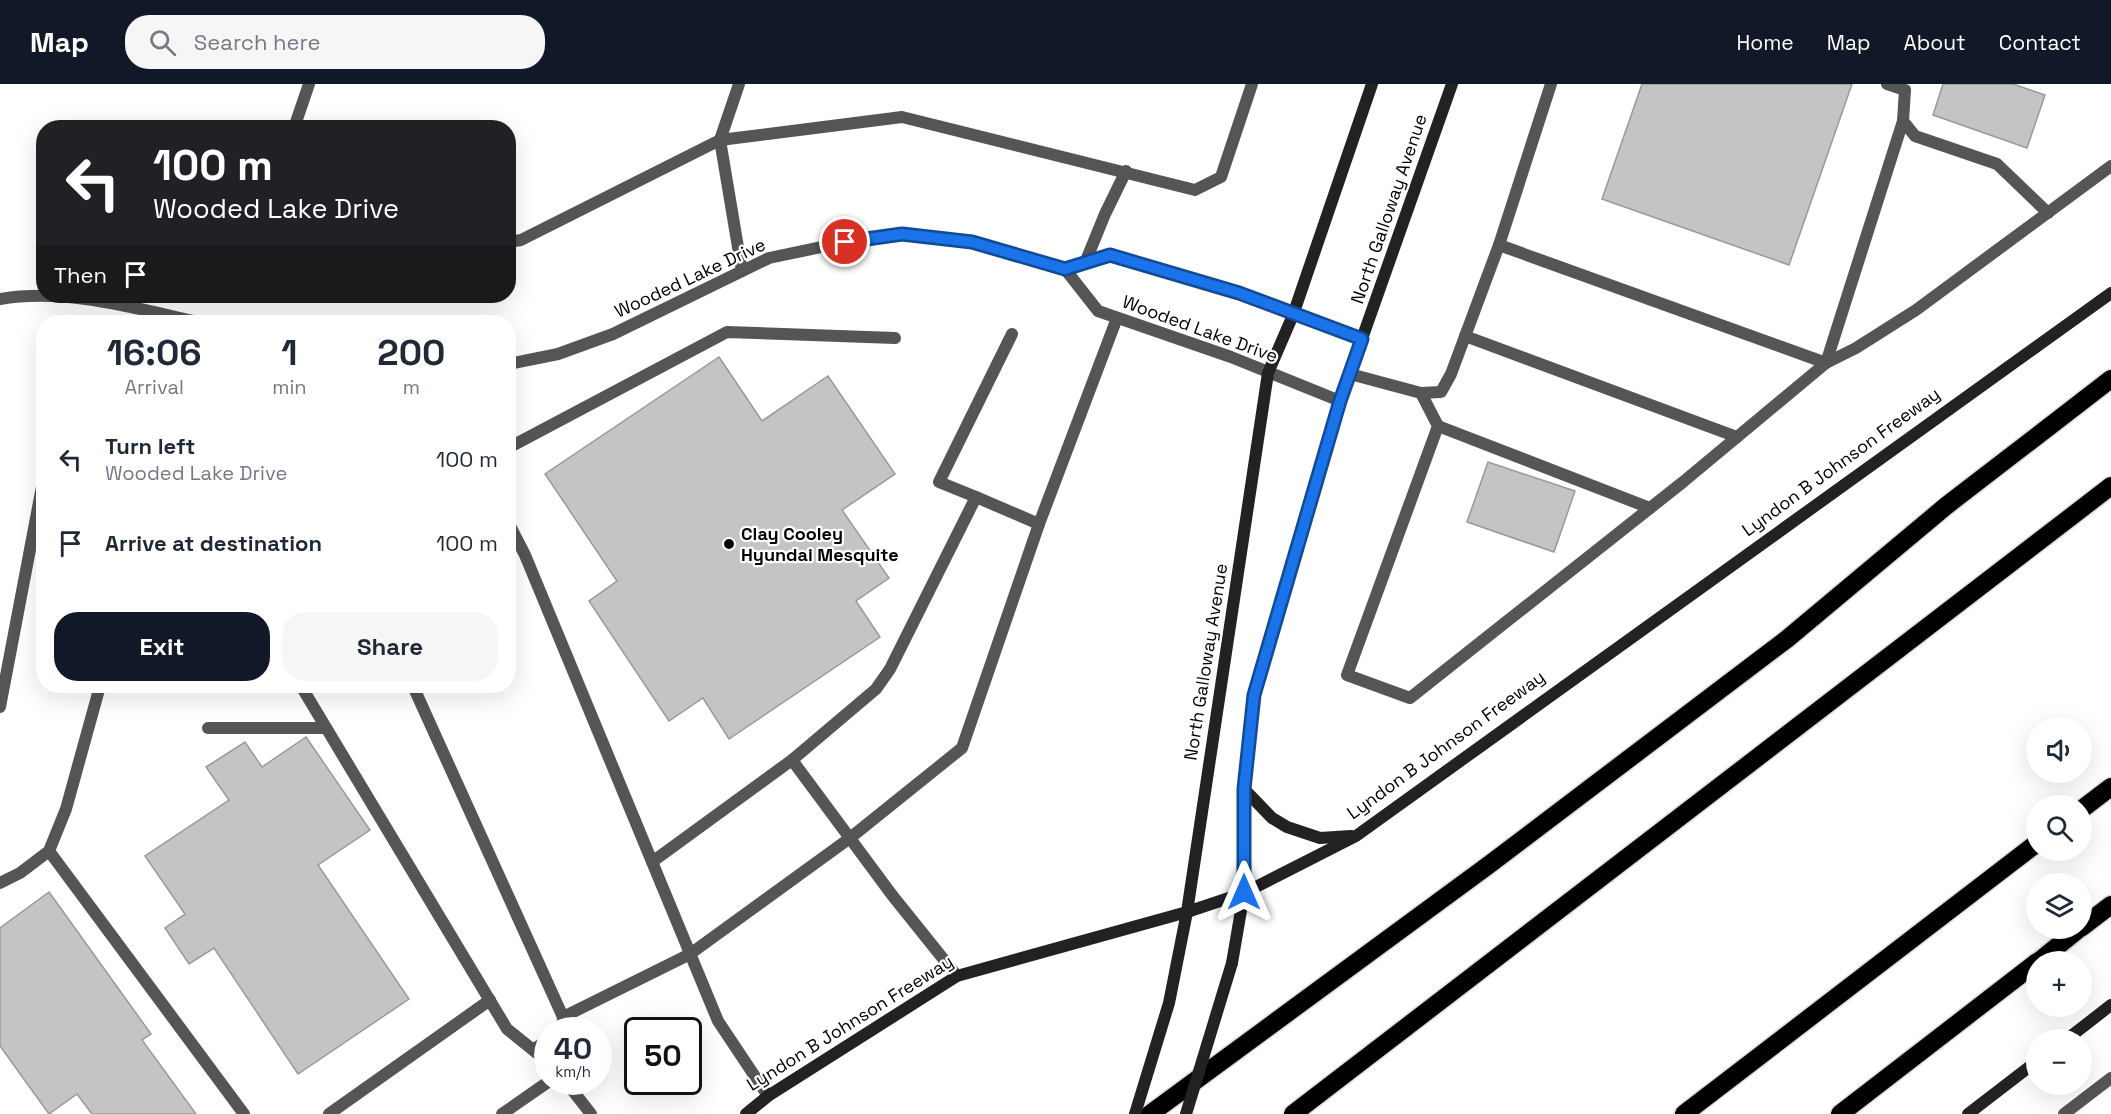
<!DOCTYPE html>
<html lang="en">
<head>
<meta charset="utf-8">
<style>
  :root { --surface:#fff; --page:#f6f6f7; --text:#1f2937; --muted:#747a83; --accent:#111827 }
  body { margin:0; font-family:"Space Grotesk",sans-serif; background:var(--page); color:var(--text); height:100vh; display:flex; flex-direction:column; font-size:22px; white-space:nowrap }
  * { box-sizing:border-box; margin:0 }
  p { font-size:20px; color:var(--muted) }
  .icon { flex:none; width:33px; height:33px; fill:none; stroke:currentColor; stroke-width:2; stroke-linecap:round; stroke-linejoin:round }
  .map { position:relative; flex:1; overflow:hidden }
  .details { position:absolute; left:36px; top:231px; width:480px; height:378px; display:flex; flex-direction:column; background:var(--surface); border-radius:24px; box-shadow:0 6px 24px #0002 }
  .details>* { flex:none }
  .guide { position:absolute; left:36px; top:36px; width:480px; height:183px; border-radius:24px; box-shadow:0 6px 24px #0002; background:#202124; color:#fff; overflow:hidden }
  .tools { position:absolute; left:2026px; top:633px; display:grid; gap:12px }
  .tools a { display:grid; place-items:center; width:66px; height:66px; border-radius:50%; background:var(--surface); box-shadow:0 6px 24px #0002; font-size:30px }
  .speed { position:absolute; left:534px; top:933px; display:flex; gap:12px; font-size:30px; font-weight:700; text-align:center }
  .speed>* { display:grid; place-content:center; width:78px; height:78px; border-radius:50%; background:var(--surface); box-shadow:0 6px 24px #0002; line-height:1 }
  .speed small { font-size:15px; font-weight:400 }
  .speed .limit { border:3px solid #111; border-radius:9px; background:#fff; color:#111 }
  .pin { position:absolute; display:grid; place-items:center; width:51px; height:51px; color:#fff; margin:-26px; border:3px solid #fff; border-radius:50%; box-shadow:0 2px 6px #0007 }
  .me { position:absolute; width:66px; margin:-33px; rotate:0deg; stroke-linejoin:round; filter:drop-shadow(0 0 4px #0008) }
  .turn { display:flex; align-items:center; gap:21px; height:126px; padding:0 18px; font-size:27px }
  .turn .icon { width:78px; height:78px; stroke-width:2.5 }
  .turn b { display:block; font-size:42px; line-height:51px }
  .then { display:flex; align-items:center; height:57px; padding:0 18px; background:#0003; gap:12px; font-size:22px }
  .eta { display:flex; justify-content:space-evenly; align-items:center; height:102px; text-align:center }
  .eta b { font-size:36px; font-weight:700; line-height:42px }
  .primary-button { display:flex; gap:12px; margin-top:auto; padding:12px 18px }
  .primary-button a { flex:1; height:69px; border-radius:24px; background:var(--accent); color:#fff; font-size:24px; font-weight:700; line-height:69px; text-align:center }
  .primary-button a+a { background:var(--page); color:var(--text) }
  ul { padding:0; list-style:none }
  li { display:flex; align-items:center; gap:18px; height:84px; padding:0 18px }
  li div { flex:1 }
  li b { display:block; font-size:22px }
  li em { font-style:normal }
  header { display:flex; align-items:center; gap:36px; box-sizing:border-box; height:84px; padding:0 30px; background:var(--accent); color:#fff }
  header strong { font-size:28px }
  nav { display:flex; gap:33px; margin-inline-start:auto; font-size:21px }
  .search { width:420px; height:54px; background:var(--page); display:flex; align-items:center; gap:15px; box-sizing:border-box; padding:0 21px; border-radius:24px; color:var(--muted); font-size:22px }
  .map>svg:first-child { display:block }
</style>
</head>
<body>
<header>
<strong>Map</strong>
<div class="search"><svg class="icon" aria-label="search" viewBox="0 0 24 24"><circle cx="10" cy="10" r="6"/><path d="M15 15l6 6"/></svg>Search here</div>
<nav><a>Home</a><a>Map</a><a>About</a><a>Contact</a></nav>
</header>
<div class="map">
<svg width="2111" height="1030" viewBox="0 0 2111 1030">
  <rect width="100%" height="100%" fill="#fff"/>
  <g fill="#c4c4c4" stroke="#999" stroke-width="1.5">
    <path d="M1642 0H1852L1789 181 1602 115Z"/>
    <path d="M1943 0H2013L2045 11 2027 64 1933 31Z"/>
    <path d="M719 273 762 337 828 292 895 390 842 426 889 494 856 517 880 553 729 655 703 614 669 637 589 517 617 497 545 390Z"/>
    <path d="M1488 378 1575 407 1554 468 1467 438Z"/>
    <path d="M306 653 370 746 318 781 409 915 298 990 214 864 189 880 165 844 185 830 145 772 229 716 206 683 245 658 262 683Z"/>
    <path d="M49 808 151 950 142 956 196 1030H92L77 1010 49 1030 0 962V844Z"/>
  </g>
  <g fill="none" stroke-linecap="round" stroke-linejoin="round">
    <defs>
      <g id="motorway">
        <path d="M2082 725 2111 703"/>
        <path d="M2082 843 2111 821"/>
        <path d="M2038 878 2080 844"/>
        <path d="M1150 1030 1490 780 1787 555 1946 422 2111 295"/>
        <path d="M1293 1030 2111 402"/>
        <path d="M1684 1030 2037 759"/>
        <path d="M1840 1030 2037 878"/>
      </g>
    </defs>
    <use href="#motorway" stroke="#dbdbdb" stroke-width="21"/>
    <g stroke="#555" stroke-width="12">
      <path d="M739 0 720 56 742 187"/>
      <path d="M1887 0 1905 6 1903 37 1915 52 1997 80 2048 129"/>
      <path d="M294 44 309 0"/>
      <path d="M508 158 521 156 720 56 902 33 1195 106 1221 93 1252 0"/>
      <path d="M1499 161 1551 0"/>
      <path d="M1085 179 1105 130 1126 87"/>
      <path d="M1465 252 1737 353"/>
      <path d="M1350 290 1421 309 1441 308 1451 290 1499 161 1826 279 1856 264 1916 226 2111 82"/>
      <path d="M1421 309 1438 342 1347 591 1410 614 1683 398 1826 279 1903 37"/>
      <path d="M1438 342 1650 424"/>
      <path d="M508 364 727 248 895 254"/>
      <path d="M976 413 939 398 1012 250"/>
      <path d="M508 438 525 471 718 937 768 1012"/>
      <path d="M301 602 507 945 548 978"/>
      <path d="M413 602 563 933 562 946"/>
      <path d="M0 623 44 392"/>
      <path d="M208 644H326"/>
      <path d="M49 767 244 1030"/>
      <path d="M652 778 792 676"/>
      <path d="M0 799 20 789 49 767 66 725 100 602"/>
      <path d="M957 892 892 811 792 676 876 605 890 585 976 413 1039 440 1117 234"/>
      <path d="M563 933 690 870 850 754 962 664 1039 440"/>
      <path d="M534 965 548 956"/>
      <path d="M566 998 591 1030"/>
      <path d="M329 1030 490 916"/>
      <path d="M502 1030 548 998"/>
      <path d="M2064 1030 2111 994"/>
    </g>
    <g stroke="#555" stroke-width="12">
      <path d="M1065 185 1098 227 1231 273 1340 317"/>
      <path d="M0 215C66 204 134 224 198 238"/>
      <path d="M508 280 558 270 613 250 769 174 845 158 902 150 972 158 1065 185 1109 171 1239 209 1362 255"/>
    </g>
    <g stroke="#222" stroke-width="12">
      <path d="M1244 705 1272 734 1287 743 1320 754 1351 752"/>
      <path d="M1232 879 1244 809V705L1254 611 1340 317 1452 0"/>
      <path d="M2066 956 2111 921"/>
      <path d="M746 1030 768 1012 957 892 1187 828 1244 809 1356 752 2111 209"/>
      <path d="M1135 1030 1169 919 1187 828 1268 289 1293 231 1372 0"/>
      <path d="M1968 1030 2037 977"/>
    </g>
    <use href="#motorway" stroke="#000" stroke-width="18"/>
    <path stroke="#222" stroke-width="12" d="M1186 1030 1232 879"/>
  </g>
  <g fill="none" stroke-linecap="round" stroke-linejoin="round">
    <defs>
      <path id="route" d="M845 158 902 150 972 158 1065 185 1110 171 1239 209 1362 255 1340 317 1254 611 1244 705V808"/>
    </defs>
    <use href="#route" stroke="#114b97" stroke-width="15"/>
    <use href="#route" stroke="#1a73e8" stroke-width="10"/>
  </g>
  <circle fill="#000" stroke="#fff" stroke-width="2" cx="729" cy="460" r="6"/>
  <g text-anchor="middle" stroke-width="4.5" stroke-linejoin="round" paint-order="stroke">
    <g font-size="18" fill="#000" stroke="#fff">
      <text transform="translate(1389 125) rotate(-71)" y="6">North Galloway Avenue</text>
      <text transform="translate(690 194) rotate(-25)" y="6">Wooded Lake Drive</text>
      <text transform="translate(1200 245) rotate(20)" y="6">Wooded Lake Drive</text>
      <text transform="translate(1841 378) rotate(-36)" y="6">Lyndon B Johnson Freeway</text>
      <text transform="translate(1206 578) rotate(-81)" y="6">North Galloway Avenue</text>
      <text transform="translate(1446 661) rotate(-36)" y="6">Lyndon B Johnson Freeway</text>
      <text transform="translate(850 939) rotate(-32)" y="6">Lyndon B Johnson Freeway</text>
    </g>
    <g font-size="18" font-weight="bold" fill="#000" stroke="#fff" text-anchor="start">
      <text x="741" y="456">Clay Cooley<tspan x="741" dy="21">Hyundai Mesquite</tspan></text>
    </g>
  </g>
</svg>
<div class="tools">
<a><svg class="icon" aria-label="sound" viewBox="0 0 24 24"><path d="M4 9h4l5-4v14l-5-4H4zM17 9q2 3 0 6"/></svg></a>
<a><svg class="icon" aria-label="search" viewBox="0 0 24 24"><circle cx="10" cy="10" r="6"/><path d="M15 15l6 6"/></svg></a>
<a><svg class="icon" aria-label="layers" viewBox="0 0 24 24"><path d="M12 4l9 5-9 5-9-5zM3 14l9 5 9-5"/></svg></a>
<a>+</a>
<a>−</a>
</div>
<div class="speed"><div>40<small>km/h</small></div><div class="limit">50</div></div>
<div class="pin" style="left:845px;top:158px;background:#d93025"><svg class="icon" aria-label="arrive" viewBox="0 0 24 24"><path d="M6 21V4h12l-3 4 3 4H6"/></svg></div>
<svg class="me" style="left:1244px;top:808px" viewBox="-20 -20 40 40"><path d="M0-17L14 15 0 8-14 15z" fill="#1a73e8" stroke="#fff" stroke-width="4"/></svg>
<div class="guide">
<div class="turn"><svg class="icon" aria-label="left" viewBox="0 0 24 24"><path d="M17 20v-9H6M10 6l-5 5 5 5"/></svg><div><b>100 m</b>Wooded Lake Drive</div></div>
<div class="then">Then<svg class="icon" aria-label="arrive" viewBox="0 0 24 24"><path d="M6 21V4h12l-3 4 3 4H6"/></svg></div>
</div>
<section class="details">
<div class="eta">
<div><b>16:06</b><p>Arrival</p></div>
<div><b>1</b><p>min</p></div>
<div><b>200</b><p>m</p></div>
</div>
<ul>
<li><svg class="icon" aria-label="left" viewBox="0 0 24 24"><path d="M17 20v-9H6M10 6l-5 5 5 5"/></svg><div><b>Turn left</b><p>Wooded Lake Drive</p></div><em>100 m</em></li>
<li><svg class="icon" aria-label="arrive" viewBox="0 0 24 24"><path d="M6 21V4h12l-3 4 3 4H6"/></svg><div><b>Arrive at destination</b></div><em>100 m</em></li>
</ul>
<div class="primary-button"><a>Exit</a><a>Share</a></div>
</section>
</div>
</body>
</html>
